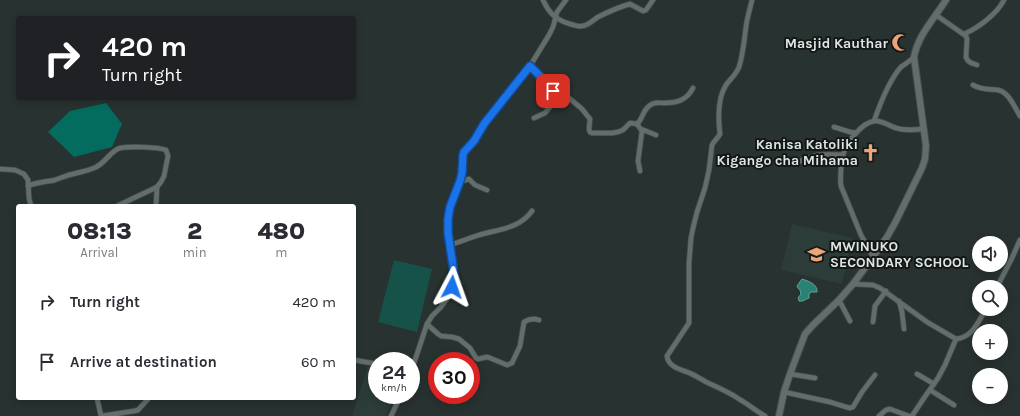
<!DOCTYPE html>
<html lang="en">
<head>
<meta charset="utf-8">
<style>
  :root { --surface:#fff; --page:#f2f2f3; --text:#2b2b33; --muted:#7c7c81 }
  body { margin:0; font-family:Karla,sans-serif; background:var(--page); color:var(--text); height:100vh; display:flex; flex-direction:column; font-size:15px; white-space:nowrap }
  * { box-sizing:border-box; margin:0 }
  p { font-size:13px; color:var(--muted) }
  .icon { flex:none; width:22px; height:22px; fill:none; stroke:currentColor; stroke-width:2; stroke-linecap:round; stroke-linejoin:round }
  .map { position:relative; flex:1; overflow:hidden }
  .sheet { position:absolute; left:16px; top:204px; width:340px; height:196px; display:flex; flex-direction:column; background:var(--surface); border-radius:4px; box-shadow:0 2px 10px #0003 }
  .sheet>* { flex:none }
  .banner { position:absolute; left:16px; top:16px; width:340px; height:84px; border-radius:4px; box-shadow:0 2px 10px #0003; background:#202124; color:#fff; overflow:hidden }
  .controls { position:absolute; left:972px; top:236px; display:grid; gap:8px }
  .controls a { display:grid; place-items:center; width:36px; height:36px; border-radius:50%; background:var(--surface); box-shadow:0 2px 10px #0003; font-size:20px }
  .speed { position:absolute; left:368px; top:352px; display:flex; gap:8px; font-size:20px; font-weight:700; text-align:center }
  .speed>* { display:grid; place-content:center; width:52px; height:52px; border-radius:50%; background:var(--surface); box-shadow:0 2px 10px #0003; line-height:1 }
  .speed small { font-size:10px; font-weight:400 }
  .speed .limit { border:6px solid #d22; background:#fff; color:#111 }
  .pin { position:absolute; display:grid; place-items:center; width:34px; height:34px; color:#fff; margin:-17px; border-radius:8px; box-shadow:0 2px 6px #0006 }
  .me { position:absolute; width:44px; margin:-22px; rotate:4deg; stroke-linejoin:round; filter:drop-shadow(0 0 3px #0008) }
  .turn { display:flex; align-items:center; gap:14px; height:84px; padding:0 20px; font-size:18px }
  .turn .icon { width:52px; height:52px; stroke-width:2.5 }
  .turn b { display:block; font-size:28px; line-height:34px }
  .eta { display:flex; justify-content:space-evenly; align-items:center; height:68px; text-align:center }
  .eta b { font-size:24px; font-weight:800; line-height:28px }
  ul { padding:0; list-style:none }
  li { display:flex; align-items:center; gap:12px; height:60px; padding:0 20px }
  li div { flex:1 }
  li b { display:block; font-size:15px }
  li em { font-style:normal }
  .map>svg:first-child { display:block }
</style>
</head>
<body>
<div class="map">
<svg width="1020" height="416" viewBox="0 0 1020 416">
  <rect width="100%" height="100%" fill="#283230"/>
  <g fill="#2c3d39">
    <path d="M792 224 852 238 842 284 781 270Z"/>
    <path d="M368 366 377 370V395H395L385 416H352Z"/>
  </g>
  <path fill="#165249" d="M394 260 432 269 417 332 378 322Z"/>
  <path fill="#046b5f" d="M106 103 122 124 112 147 74 157 48 132 70 111Z"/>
  <path fill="#2a8274" stroke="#61a096" d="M802 279C808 281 818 284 817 292H811L809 294V298C806 299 803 302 799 301L798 298 801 294 800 290 798 288 797 286Z"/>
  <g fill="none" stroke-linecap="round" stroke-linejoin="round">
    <defs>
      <g id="street">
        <path d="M543 0C549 13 556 20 570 24 574 25 578 27 582 26 588 26 593 20 598 17 608 12 619 7 630 4L643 11 646 10 653 0"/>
        <path d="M752 0C750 9 747 18 746 27 744 41 743 55 739 67 736 75 730 79 726 85 717 99 718 118 720 134 718 138 714 141 712 145L709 170 705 188 697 212 693 228 691 238 689 263V323L667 356C668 365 676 368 684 371 692 373 699 378 706 382 717 387 729 392 739 399 748 404 756 411 765 416"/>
        <path d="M936 15 966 36 967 39 966 57C968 63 972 63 977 65"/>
        <path d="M964 34C978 28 997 14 1004 0"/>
        <path d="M530 66 544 80 554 92 569 98 582 109 590 119 589 129 590 132 592 133H612L618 132 623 130 630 123 637 124C644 118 642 109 652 104 656 102 660 103 664 103 677 103 687 100 693 88"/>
        <path d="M973 85C981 90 989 89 998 90 1009 92 1015 108 1020 116"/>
        <path d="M534 118 545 113 549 108 554 103 560 95"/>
        <path d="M874 121C880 104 889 80 901 67 905 64 910 61 914 57"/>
        <path d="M637 124 642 131 638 161 640 171"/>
        <path d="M834 127 850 132 856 133"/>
        <path d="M641 129 656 135"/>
        <path d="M798 162C818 153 822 154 843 155"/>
        <path d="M0 169 15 170 24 174 28 180 29 198 31 206"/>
        <path d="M460 182 469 179 475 185 487 190"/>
        <path d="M28 186C37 182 46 182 55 180 61 178 67 175 73 174 80 172 87 171 94 168 105 164 110 151 120 148 129 146 158 147 166 150L168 156 164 176 161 182 157 187 156 206"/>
        <path d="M117 206 157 187"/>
        <path d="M450 245C460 242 469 238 479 235 499 229 519 229 532 211"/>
        <path d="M873 257 861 235 841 186C840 179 841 163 843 155 846 143 862 122 875 121 882 120 889 126 896 128 905 131 914 130 923 129"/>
        <path d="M853 284 873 285 880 288 927 322 956 339C973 337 978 322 986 309"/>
        <path d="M997 287 1011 260 1020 240"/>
        <path d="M839 300 850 321"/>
        <path d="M899 301 902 312 904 329"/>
        <path d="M873 322 875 306 886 291"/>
        <path d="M427 324 438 334 441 336 452 337 459 339 470 348 476 358 478 359 487 357 490 358 507 365 512 363 520 346 524 322C529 319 533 318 539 320"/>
        <path d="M354 360 377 364"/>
        <path d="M411 372 427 324 432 316 441 307 448 297 452 287 454 277 453 266 448 233V219L450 207 460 181 464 152 474 141 484 124 530 66 549 35 553 27 557 12 566 0"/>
        <path d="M790 374 815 378"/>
        <path d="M917 374 934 384"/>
        <path d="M930 390 954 405"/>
        <path d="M784 392 830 402 846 407 850 408 853 407 862 392 875 375"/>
        <path d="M97 398 101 416"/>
        <path d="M102 416 134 411 138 410 149 398"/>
        <path d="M391 416 401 395"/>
        <path d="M879 416 886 410 890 409 909 416"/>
        <path d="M912 416 924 398 938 378 945 365 956 339"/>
      </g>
      <path id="secondary" d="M779 416 784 392 790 374 805 334 813 325 839 300 853 284 873 257 887 237 895 223 922 168 925 159 926 146 914 57C918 35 934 19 946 0"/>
    </defs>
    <use href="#street" stroke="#474f4d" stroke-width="6"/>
    <use href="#secondary" stroke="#474f4d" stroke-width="8"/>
    <use href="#street" stroke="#636d6b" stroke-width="4.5"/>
    <use href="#secondary" stroke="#636d6b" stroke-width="6"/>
  </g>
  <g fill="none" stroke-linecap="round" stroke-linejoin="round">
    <defs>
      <path id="route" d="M452 287 454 277 453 266 448 233V219L450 207 460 181 462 173 463 155 464 152 474 141 484 124 530 66 544 80 553 91"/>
    </defs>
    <use href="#route" stroke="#114b97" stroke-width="10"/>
    <use href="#route" stroke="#1a73e8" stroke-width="7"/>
  </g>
  <defs>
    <symbol id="mosque-bare" viewBox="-9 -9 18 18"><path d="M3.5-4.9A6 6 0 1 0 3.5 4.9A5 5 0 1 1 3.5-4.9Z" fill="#efa378" stroke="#141918" stroke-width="2.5" paint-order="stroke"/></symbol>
    <symbol id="church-bare" viewBox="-9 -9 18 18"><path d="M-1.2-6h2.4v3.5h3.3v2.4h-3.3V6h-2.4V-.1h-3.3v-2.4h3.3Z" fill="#efa378" stroke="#141918" stroke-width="2.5" paint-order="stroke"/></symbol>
    <symbol id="school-bare" viewBox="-9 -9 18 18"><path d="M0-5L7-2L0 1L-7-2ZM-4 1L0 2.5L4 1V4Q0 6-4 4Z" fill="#efa378" stroke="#141918" stroke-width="2.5" paint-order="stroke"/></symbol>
  </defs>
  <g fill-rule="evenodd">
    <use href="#mosque-bare" x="888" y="30" width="25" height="25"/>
    <use href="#church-bare" x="858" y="140" width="25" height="25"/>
    <use href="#school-bare" x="804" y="242" width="25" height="25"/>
  </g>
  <g text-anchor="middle" stroke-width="4" stroke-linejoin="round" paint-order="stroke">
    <g font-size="14" font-weight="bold" fill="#e0e6e5" stroke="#141918" text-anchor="end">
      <text x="888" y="48">Masjid Kauthar</text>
      <text x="858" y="149">Kanisa Katoliki<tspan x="858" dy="16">Kigango cha Mihama</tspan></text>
      <text x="830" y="251" text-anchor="start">MWINUKO<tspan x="830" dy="16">SECONDARY SCHOOL</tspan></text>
    </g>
  </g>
</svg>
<div class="controls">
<a><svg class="icon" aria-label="sound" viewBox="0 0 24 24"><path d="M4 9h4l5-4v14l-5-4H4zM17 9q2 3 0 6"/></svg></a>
<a><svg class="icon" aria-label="search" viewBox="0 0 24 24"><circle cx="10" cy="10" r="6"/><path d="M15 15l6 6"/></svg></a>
<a>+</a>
<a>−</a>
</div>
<div class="speed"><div>24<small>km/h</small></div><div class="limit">30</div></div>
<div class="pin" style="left:553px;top:91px;background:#d93025"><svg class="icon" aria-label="arrive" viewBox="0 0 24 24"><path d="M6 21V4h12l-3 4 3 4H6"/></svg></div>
<svg class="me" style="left:452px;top:287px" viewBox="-20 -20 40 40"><path d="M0-17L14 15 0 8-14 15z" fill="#1a73e8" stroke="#fff" stroke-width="4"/></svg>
<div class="banner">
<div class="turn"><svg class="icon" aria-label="right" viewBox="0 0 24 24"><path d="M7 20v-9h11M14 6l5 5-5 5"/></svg><div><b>420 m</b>Turn right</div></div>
</div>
<section class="sheet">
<div class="eta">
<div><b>08:13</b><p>Arrival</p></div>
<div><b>2</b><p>min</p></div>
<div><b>480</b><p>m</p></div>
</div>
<ul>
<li><svg class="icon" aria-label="right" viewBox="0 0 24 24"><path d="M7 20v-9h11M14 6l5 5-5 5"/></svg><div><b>Turn right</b></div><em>420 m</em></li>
<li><svg class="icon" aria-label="arrive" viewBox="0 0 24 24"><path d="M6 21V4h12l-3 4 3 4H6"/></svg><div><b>Arrive at destination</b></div><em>60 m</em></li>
</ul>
</section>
</div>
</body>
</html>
